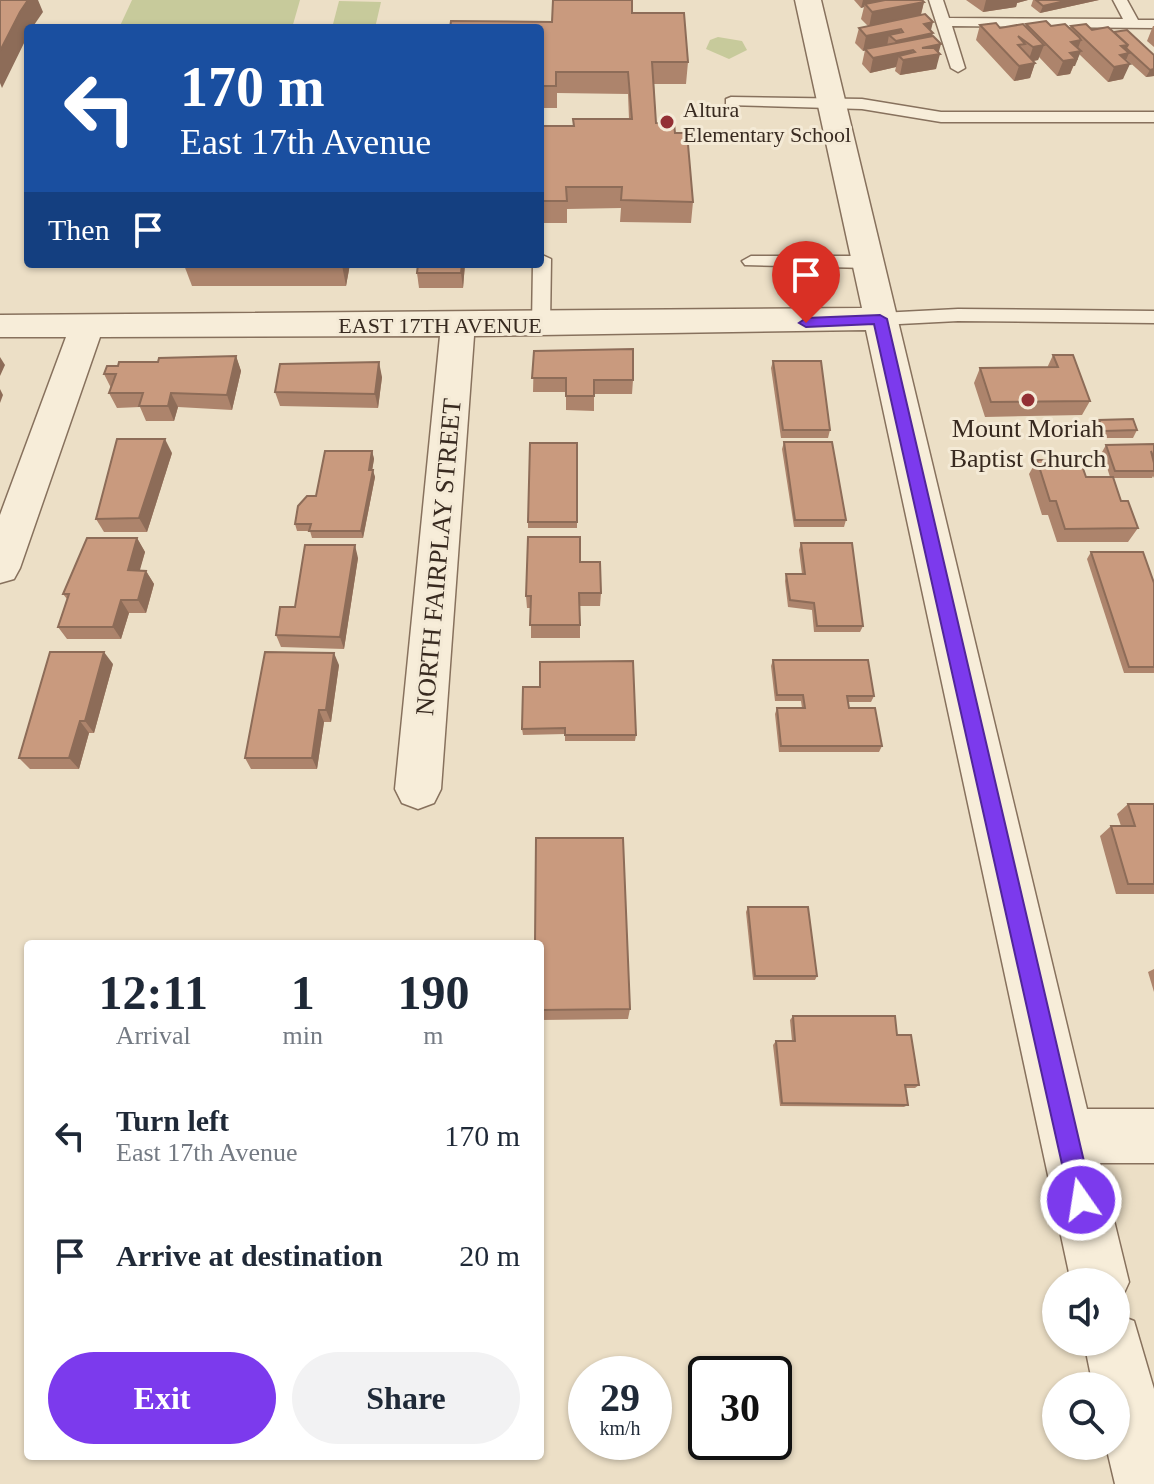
<!DOCTYPE html>
<html lang="en">
<head>
<meta charset="utf-8">
<style>
  :root { --surface:#fff; --page:#f2f2f3; --text:#1f2937; --muted:#747a83; --accent:#7c3aed }
  body { margin:0; font-family:"Times New Roman",serif; background:var(--page); color:var(--text); height:100vh; display:flex; flex-direction:column; font-size:30px; white-space:nowrap }
  * { box-sizing:border-box; margin:0 }
  p { font-size:26px; color:var(--muted) }
  .icon { flex:none; width:44px; height:44px; fill:none; stroke:currentColor; stroke-width:2; stroke-linecap:round; stroke-linejoin:round }
  .map { position:relative; flex:1; overflow:hidden }
  .side { position:absolute; left:24px; top:940px; width:520px; height:520px; display:flex; flex-direction:column; background:var(--surface); border-radius:8px; box-shadow:0 2px 6px #0004 }
  .side>* { flex:none }
  .hud { position:absolute; left:24px; top:24px; width:520px; height:244px; border-radius:8px; box-shadow:0 2px 6px #0004; background:#1a4fa0; color:#fff; overflow:hidden }
  .controls { position:absolute; left:1042px; top:1268px; display:grid; gap:16px }
  .controls a { display:grid; place-items:center; width:88px; height:88px; border-radius:50%; background:var(--surface); box-shadow:0 2px 6px #0004; font-size:40px }
  .speed { position:absolute; left:568px; top:1356px; display:flex; gap:16px; font-size:40px; font-weight:700; text-align:center }
  .speed>* { display:grid; place-content:center; width:104px; height:104px; border-radius:50%; background:var(--surface); box-shadow:0 2px 6px #0004; line-height:1 }
  .speed small { font-size:20px; font-weight:400 }
  .speed .limit { border:4px solid #111; border-radius:12px; background:#fff; color:#111 }
  .pin { position:absolute; display:grid; place-items:center; width:68px; height:68px; color:#fff; margin:-82px -34px; border-radius:50% 50% 50% 0; rotate:-45deg; box-shadow:0 0 8px #0007 }
  .pin .icon { rotate:45deg }
  .me { position:absolute; width:88px; margin:-44px; rotate:347deg; stroke-linejoin:round; filter:drop-shadow(0 0 6px #0008) }
  .turn { display:flex; align-items:center; gap:28px; height:168px; padding:0 24px; font-size:36px }
  .turn .icon { width:104px; height:104px; stroke-width:2.5 }
  .turn b { display:block; font-size:56px; line-height:68px }
  .then { display:flex; align-items:center; height:76px; padding:0 24px; background:#0003; gap:16px; font-size:30px }
  .eta { display:flex; justify-content:space-evenly; align-items:center; height:136px; text-align:center }
  .eta b { font-size:48px; font-weight:700; line-height:56px }
  .cta { display:flex; gap:16px; margin-top:auto; padding:16px 24px }
  .cta a { flex:1; height:92px; border-radius:48px; background:var(--accent); color:#fff; font-size:32px; font-weight:700; line-height:92px; text-align:center }
  .cta a+a { background:var(--page); color:var(--text) }
  ul { padding:0; list-style:none }
  li { display:flex; align-items:center; gap:24px; height:120px; padding:0 24px }
  li div { flex:1 }
  li b { display:block; font-size:30px }
  li em { font-style:normal }
  .map>svg:first-child { display:block }
</style>
</head>
<body>
<div class="map">
<svg width="1154" height="1484" viewBox="0 0 1154 1484">
  <rect width="100%" height="100%" fill="#ecdfc6"/>
  <g fill="#c7ca9b">
    <path d="M132 0H300L292 28H119Z"/>
    <path d="M339 1 381 2 375 28H332Z"/>
    <path d="M718 37 742 41 747 50 729 59 706 49 710 40Z"/>
  </g>
  <g fill="none" stroke-linecap="round" stroke-linejoin="round">
    <defs>
      <g id="lane">
        <path d="M929 0H943L949 18 1123 19 1113 0H1127L1138 20H1154V28L952 26 965 68 958 72 951 68Z"/>
        <path d="M731 97 862 99 941 112H1154V122H941L862 109 726 105V99Z"/>
        <path d="M540 254 551 259 550 325 541 331 532 325 533 264H540Z"/>
        <path d="M751 256H868L877 262 868 268 745 265 742 261Z"/>
        <path d="M958 309 1154 311V323L958 321 880 325 871 319 880 313Z"/>
      </g>
      <g id="street">
        <path d="M795 0H821L1087 1109H1154V1163H1100L1129 1282 1120 1302 1116 1304V1282H1071L866 330 474 336 441 789 434 803 418 809 402 803 395 789 440 336 100 337 20 568 14 579 0 583V515L66 337H0V315L862 308Z"/>
        <path d="M1116 1314 1134 1321 1154 1389V1484H1115L1106 1446H1116V1386H1093L1084 1342H1116Z"/>
      </g>
    </defs>
    <use href="#lane" stroke="#87715d" stroke-width="3"/>
    <use href="#street" stroke="#87715d" stroke-width="3"/>
    <use href="#lane" fill="#f7edd9" fill-rule="evenodd"/>
    <use href="#street" fill="#f7edd9" fill-rule="evenodd"/>
  </g>
  <g fill="#ad846c">
    <path d="M854 0H922L924 2 921 15 931 30 938 53 936 69 900 75 895 71 896 67 870 73 862 64 865 50 863 51 855 43 859 28 868 26 861 19 864 7 861 8Z"/>
    <path d="M966 0H1028L1017 3 1016 7 983 12Z"/>
    <path d="M1033 0H1099L1040 13 1031 6Z"/>
    <path d="M632 13 688 62 686 84H654L656 123 675 133 693 202 691 223 620 222 621 208 567 209V223H540V126H573V119H629L628 94 557 93V108H540V28Z"/>
    <path d="M1026 24 1070 29 1071 26 1114 32 1154 55V76L1146 77 1126 59 1123 79 1108 82 1079 54 1070 74 1057 76 1039 57 1038 60 1033 61 1035 63 1030 78 1014 81 976 40 980 25 1000 28 1025 27Z"/>
    <path d="M1153 26H1154V47L1147 41Z"/>
    <path d="M350 264 346 286H192L184 265Z"/>
    <path d="M418 264H465L463 288H419L417 273Z"/>
    <path d="M534 351 633 380 632 394H594V411L566 410V392H533Z"/>
    <path d="M1053 355 1090 401 1082 415 985 417 974 383 980 368H1047Z"/>
    <path d="M236 356 241 371 232 410 178 407 174 421H146L140 407 117 408 109 393 111 388 104 374 158 362Z"/>
    <path d="M773 361 830 430 828 438H781L771 368Z"/>
    <path d="M382 377 378 408 280 406 275 392Z"/>
    <path d="M1099 420 1137 430 1133 438H1100L1095 427Z"/>
    <path d="M784 442 846 520 844 527H794L782 449Z"/>
    <path d="M577 443V528H528V522Z"/>
    <path d="M1154 444V478L1153 476 1152 478H1113L1121 501 1138 528 1128 542H1057L1048 515H1042L1029 474 1037 460 1086 477H1110L1102 452 1106 445Z"/>
    <path d="M372 451 374 459 372 470 375 477 363 538H312L310 531H297L295 524 316 496Z"/>
    <path d="M172 453 147 532H104L96 519Z"/>
    <path d="M137 538 145 552 139 571H146L154 584 146 613H129L121 639H67L58 627 67 599 63 594Z"/>
    <path d="M801 543 863 626 860 632H814L812 610 788 607 785 581 786 574H802L799 550Z"/>
    <path d="M1091 552 1154 583V673H1124L1087 559Z"/>
    <path d="M358 558 344 649 281 647 276 635 295 607Z"/>
    <path d="M580 562 601 593 600 606H580V638H531V608H527L526 596Z"/>
    <path d="M773 660 874 696 871 702H848L849 708 882 746 879 752H779L775 714 777 708H802L801 701H775L771 666Z"/>
    <path d="M113 664 94 733H89L79 769H30L19 758Z"/>
    <path d="M339 665 331 722H324L317 769H251L245 758Z"/>
    <path d="M540 687 636 735 635 741H565V734L523 735 522 729Z"/>
    <path d="M1128 804H1154V894H1116L1100 836 1111 826H1121L1117 814Z"/>
    <path d="M748 907 817 976 815 980H753L746 912Z"/>
    <path d="M540 944 630 1009 628 1019 540 1020Z"/>
    <path d="M1154 969V992L1148 972Z"/>
    <path d="M793 1016 897 1035 919 1085 915 1088H906L908 1105 904 1107 780 1106 773 1045 776 1041H792L790 1020Z"/>
  </g>
  <g fill="#8d6c58" fill-rule="evenodd">
    <path d="M3 0H38L43 12 32 28H28V35L2 88 0 83V51L20 12Z"/>
    <path d="M863 0H884L865 4 864 7 861 8Z"/>
    <path d="M986 0H1028L1017 3 1016 7 983 12Z"/>
    <path d="M1069 0H1099L1040 13 1043 6Z"/>
    <path d="M924 2 920 17 869 27 872 12Z"/>
    <path d="M933 22 930 34 933 33 929 46 941 44 938 55 940 54 936 69 900 75 903 60 899 56 896 67 870 73 873 58 892 54 896 41 889 35 887 46 863 51 866 36 901 29 898 40 924 24ZM921 49 910 59 912 51Z"/>
    <path d="M1081 40 1077 51H1081L1075 66H1073L1070 74 1057 76 1071 42Z"/>
    <path d="M1044 45 1038 60 1028 62 1033 47Z"/>
    <path d="M1128 45 1124 54 1129 53 1124 65 1130 64 1123 79 1108 82 1117 60 1121 46Z"/>
    <path d="M1035 63 1030 78 1014 81 1019 66Z"/>
    <path d="M1154 69V76L1146 77 1150 70Z"/>
    <path d="M342 264H350L346 286 342 265Z"/>
    <path d="M462 264H465L463 288 461 273Z"/>
    <path d="M236 356 241 371 232 410 227 395Z"/>
    <path d="M0 357 5 365 0 376Z"/>
    <path d="M379 362 382 377 378 408 375 394Z"/>
    <path d="M0 389 3 395 0 403Z"/>
    <path d="M171 393 178 407 174 421 168 406Z"/>
    <path d="M165 439 172 453 147 532 139 518Z"/>
    <path d="M372 451 374 459 371 477 369 470Z"/>
    <path d="M373 470 375 477 363 538 361 531Z"/>
    <path d="M137 538 145 552 136 584 128 570Z"/>
    <path d="M355 545 358 558 344 649 340 637Z"/>
    <path d="M146 571 154 584 146 613 138 600Z"/>
    <path d="M121 600 129 613 121 639 113 627Z"/>
    <path d="M104 652 113 664 94 733 85 721Z"/>
    <path d="M334 653 339 665 331 722 326 710Z"/>
    <path d="M319 710 324 722 317 769 312 758Z"/>
    <path d="M80 721 89 733 79 769 69 758Z"/>
  </g>
  <g fill="#c99a7e" stroke="#8d6c58" stroke-width="2">
    <path d="M0 0H28L20 12 0 51Z"/>
    <path d="M553 0H632V13H684L688 62H652L656 123H674L675 133H687L693 202 621 200 622 187H566L567 201H540V126H574L573 119H632L628 72H556V86H540V28H450L451 21 552 22Z"/>
    <path d="M885 0H922L924 2 872 12 865 4Z"/>
    <path d="M1036 0H1069L1043 6Z"/>
    <path d="M925 14 933 22 924 24 933 33 896 41 889 35 903 32 901 29 866 36 859 28Z"/>
    <path d="M1046 21 1051 26 1065 24 1079 37 1081 40 1071 42 1081 51 1070 53 1076 59 1063 61 1026 24Z"/>
    <path d="M996 23 1000 28 1023 24 1044 45 1033 47 1018 36 1025 44 1018 45 1035 63 1019 66 980 25Z"/>
    <path d="M1086 24 1092 30 1108 27 1128 45 1121 46 1129 53 1120 55 1130 64 1114 67 1071 26Z"/>
    <path d="M1127 30 1154 55V69L1150 70 1126 48 1128 45 1114 32Z"/>
    <path d="M933 36 941 44 922 48H934L940 54 903 60 899 56 915 52 913 50 873 58 865 49Z"/>
    <path d="M185 264H342V265H184Z"/>
    <path d="M418 264H462L461 273H417Z"/>
    <path d="M633 349V380H594V396H566V378H532L534 351Z"/>
    <path d="M1053 355H1073L1090 401 991 402 980 368 1058 367Z"/>
    <path d="M236 356 227 395 171 393 168 406H139L143 393H109L116 374H104L107 366H118L119 362H158L159 358Z"/>
    <path d="M773 361H821L830 430H783Z"/>
    <path d="M379 362 375 394 275 392 280 364Z"/>
    <path d="M1133 419 1137 430 1104 431 1099 420Z"/>
    <path d="M117 439H165L139 518 96 519Z"/>
    <path d="M784 442H832L846 520H795Z"/>
    <path d="M530 443H577V522H528Z"/>
    <path d="M1154 444V459L1151 451 1154 463V471H1115L1106 445Z"/>
    <path d="M325 451H372L369 470H373L361 531H309L311 524H295L298 506 307 496H316Z"/>
    <path d="M1037 460H1080L1086 477H1113L1121 501H1128L1138 528 1065 529 1056 501H1050Z"/>
    <path d="M528 537H580V562H600L601 593H579L580 625H530L531 596H526Z"/>
    <path d="M87 538H137L128 570 146 571 138 600H121L113 627H58L69 594H63Z"/>
    <path d="M801 543H852L863 626H817L814 603 790 600 786 574H805Z"/>
    <path d="M305 545H355L340 637 276 635 280 607H295Z"/>
    <path d="M1091 552H1143L1154 583V667H1129Z"/>
    <path d="M50 652H104L85 721H80L69 758H19Z"/>
    <path d="M265 652 334 653 326 710H319L312 758H245Z"/>
    <path d="M773 660H868L874 696H847L849 708H875L882 746H781L777 708H805L803 695H777Z"/>
    <path d="M633 661 636 735H565V728L522 729 523 687H540V662Z"/>
    <path d="M1128 804H1154V884H1128L1111 826H1135Z"/>
    <path d="M536 838H623L630 1009 540 1010V944H535Z"/>
    <path d="M748 907H808L817 976H755Z"/>
    <path d="M793 1016H895L897 1035H911L919 1085H905L908 1105 782 1103 776 1041H795Z"/>
  </g>
  <path fill="#7c3aed" stroke="#51269a" stroke-width="2" d="M880 315 887 319 1093 1200 1089 1208 1081 1211 1073 1208 1070 1200 874 324 806 327 799 323 806 318Z"/>
  <g fill="#933034" stroke="#f4ead6" stroke-width="3">
    <circle cx="667" cy="122" r="8"/>
    <circle cx="1028" cy="400" r="8"/>
  </g>
  <g text-anchor="middle" stroke-width="6" stroke-linejoin="round" paint-order="stroke">
    <g font-size="22" fill="#382a20" stroke="#f4ead6" text-anchor="start">
      <text x="683" y="117">Altura<tspan x="683" dy="25">Elementary School</tspan></text>
    </g>
    <g font-size="22" fill="#382a20" stroke="#f4ead6">
      <text x="440" y="333">EAST 17TH AVENUE</text>
    </g>
    <g font-size="26" fill="#382a20" stroke="#f4ead6">
      <text x="1028" y="437">Mount Moriah<tspan x="1028" dy="30">Baptist Church</tspan></text>
    </g>
    <g font-size="26" fill="#382a20" stroke="#f4ead6">
      <text transform="translate(438 557) rotate(-85)" y="9">NORTH FAIRPLAY STREET</text>
    </g>
  </g>
</svg>
<div class="controls">
<a><svg class="icon" aria-label="sound" viewBox="0 0 24 24"><path d="M4 9h4l5-4v14l-5-4H4zM17 9q2 3 0 6"/></svg></a>
<a><svg class="icon" aria-label="search" viewBox="0 0 24 24"><circle cx="10" cy="10" r="6"/><path d="M15 15l6 6"/></svg></a>
</div>
<div class="speed"><div>29<small>km/h</small></div><div class="limit">30</div></div>
<div class="pin" style="left:806px;top:323px;background:#d93025"><svg class="icon" aria-label="arrive" viewBox="0 0 24 24"><path d="M6 21V4h12l-3 4 3 4H6"/></svg></div>
<svg class="me" style="left:1081px;top:1200px" viewBox="-20 -20 40 40"><circle r="17" fill="#7c3aed" stroke="#fff" stroke-width="3"/><path d="M0-11L8 9 0 5-8 9z" fill="#fff"/></svg>
<div class="hud">
<div class="turn"><svg class="icon" aria-label="left" viewBox="0 0 24 24"><path d="M17 20v-9H6M10 6l-5 5 5 5"/></svg><div><b>170 m</b>East 17th Avenue</div></div>
<div class="then">Then<svg class="icon" aria-label="arrive" viewBox="0 0 24 24"><path d="M6 21V4h12l-3 4 3 4H6"/></svg></div>
</div>
<section class="side">
<div class="eta">
<div><b>12:11</b><p>Arrival</p></div>
<div><b>1</b><p>min</p></div>
<div><b>190</b><p>m</p></div>
</div>
<ul>
<li><svg class="icon" aria-label="left" viewBox="0 0 24 24"><path d="M17 20v-9H6M10 6l-5 5 5 5"/></svg><div><b>Turn left</b><p>East 17th Avenue</p></div><em>170 m</em></li>
<li><svg class="icon" aria-label="arrive" viewBox="0 0 24 24"><path d="M6 21V4h12l-3 4 3 4H6"/></svg><div><b>Arrive at destination</b></div><em>20 m</em></li>
</ul>
<div class="cta"><a>Exit</a><a>Share</a></div>
</section>
</div>
</body>
</html>
